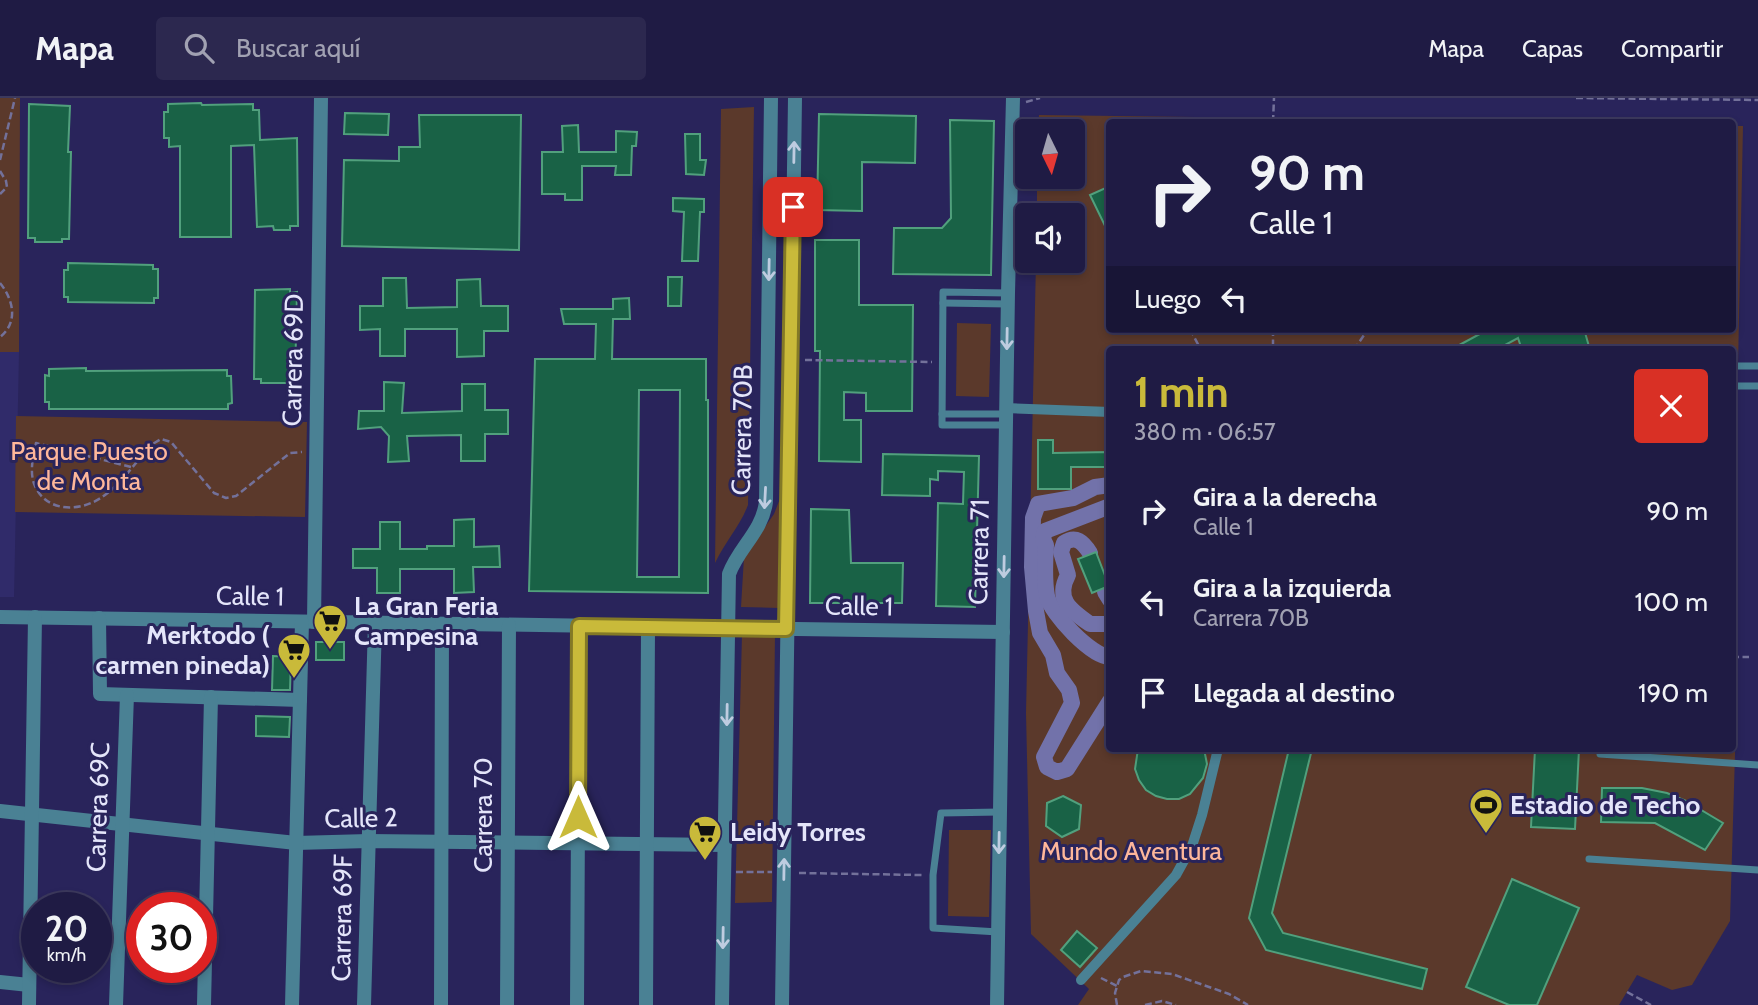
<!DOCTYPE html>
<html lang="es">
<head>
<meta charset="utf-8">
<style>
  :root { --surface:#1f1b44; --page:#2c284f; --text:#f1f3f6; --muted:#a1a1b2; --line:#3c395d; --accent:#c9ba3a }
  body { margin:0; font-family:Cabin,sans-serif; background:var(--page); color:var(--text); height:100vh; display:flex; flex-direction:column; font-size:26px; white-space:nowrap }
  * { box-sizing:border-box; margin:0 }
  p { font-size:23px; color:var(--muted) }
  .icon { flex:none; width:38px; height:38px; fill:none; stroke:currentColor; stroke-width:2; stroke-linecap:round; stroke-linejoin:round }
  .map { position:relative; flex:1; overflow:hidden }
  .details { position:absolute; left:1106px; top:248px; width:630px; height:406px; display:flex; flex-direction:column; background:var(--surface); border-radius:7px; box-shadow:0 4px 10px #0003,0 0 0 2px var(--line) }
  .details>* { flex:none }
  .guide { position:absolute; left:1106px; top:21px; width:630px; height:214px; border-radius:7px; box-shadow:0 4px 10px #0003,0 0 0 2px var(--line); background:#1f1b44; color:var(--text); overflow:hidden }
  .needle { width:46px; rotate:175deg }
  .buttons { position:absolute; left:1015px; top:21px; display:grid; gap:14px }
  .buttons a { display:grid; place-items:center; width:70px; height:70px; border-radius:7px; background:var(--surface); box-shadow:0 4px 10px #0003,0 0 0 2px var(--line); font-size:35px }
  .speed { position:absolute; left:21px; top:794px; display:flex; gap:14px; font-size:35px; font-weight:700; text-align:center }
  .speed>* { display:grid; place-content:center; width:91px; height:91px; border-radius:50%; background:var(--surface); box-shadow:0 4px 10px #0003,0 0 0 2px var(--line); line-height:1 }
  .speed small { font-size:18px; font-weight:400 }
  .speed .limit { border:10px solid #d22; background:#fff; color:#111 }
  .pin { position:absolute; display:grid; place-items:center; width:60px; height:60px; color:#fff; margin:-30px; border-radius:14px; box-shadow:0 4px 10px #0006 }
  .me { position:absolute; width:77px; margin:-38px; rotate:0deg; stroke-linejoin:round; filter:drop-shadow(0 0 5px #0008) }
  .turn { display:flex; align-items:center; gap:24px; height:147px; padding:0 28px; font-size:32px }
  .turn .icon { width:91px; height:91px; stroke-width:2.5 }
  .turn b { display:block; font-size:49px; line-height:60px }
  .then { display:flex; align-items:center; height:66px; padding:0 28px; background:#0003; gap:14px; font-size:26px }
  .round { display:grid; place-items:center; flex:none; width:74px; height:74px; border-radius:7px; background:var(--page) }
  .summary { display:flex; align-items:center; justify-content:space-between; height:119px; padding:0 28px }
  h1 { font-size:42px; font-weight:700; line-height:52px; color:var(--accent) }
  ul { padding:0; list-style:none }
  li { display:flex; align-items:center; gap:21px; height:91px; padding:0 28px }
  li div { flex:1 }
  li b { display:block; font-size:26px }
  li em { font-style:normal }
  header { display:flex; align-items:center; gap:42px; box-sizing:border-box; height:98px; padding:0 35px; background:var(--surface); border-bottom:2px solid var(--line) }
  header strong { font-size:33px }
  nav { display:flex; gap:38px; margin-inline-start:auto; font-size:24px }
  .search { width:490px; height:63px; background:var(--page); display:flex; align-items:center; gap:18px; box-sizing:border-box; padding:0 24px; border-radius:7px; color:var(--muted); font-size:26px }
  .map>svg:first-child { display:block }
</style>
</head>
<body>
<header>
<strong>Mapa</strong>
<div class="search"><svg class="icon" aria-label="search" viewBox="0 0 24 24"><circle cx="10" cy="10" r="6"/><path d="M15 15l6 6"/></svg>Buscar aquí</div>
<nav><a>Mapa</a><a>Capas</a><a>Compartir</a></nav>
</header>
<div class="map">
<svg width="1758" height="907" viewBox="0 0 1758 907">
  <rect width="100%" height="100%" fill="#29245b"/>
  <path fill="#302b6a" d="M0 254H19L14 499H0Z"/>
  <g fill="#5b392b" fill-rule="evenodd">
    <path d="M0 0H20L19 254H0Z"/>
    <path d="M754 9 748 407C740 428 725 444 715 465L721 11Z"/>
    <path d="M1039 17 1576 24H1110V231H1732V28H1743L1738 268 1737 590 1730 823 1692 887 1672 892 1637 877 1619 907H1078L1089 891 1031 836 1026 615 1036 163H1073V117H1037V79H1073V33H1038ZM1110 252H1732V651H1110Z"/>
    <path d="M957 225 991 226 989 299 956 298Z"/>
    <path d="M16 318 307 324 305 419 15 414Z"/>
    <path d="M781 398 779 510 741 509 744 459 774 416Z"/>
    <path d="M775 535 772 804 735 805 742 537Z"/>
    <path d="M949 732H991L989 819 948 818Z"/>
  </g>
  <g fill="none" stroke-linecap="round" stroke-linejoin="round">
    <g stroke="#7272aa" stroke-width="16">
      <path d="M1110 387 1095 389 1073 400 1038 406 1033 420 1032 469 1036 513 1040 535 1053 557 1057 575 1069 592 1072 605 1044 659 1047 669 1057 674 1067 671 1110 603"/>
      <path d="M1110 408 1045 433 1043 441 1046 447C1045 463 1044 482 1047 498 1051 516 1092 559 1110 559"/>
      <path d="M1090 455C1083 444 1076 437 1064 445L1061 454 1068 477C1055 501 1070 512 1090 526H1110"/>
      <path d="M1105 494 1110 502"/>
    </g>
  </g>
  <g fill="#196246" stroke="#51a07d" stroke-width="2" fill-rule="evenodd">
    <path d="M201 5 202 7 253 6V12H259L260 42 297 40 298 128H290V132H274L273 128 257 129 254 47 231 48V139H180V48L169 49V40H164V14H168V6Z"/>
    <path d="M29 6 70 8 68 54H71L69 141H62V144H35V140H28Z"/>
    <path d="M345 15 389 16 388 37 344 36Z"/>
    <path d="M819 16 916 18 915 65 862 64V113L817 112Z"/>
    <path d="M419 17H521L519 152 342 148 344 62 399 63V49H420Z"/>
    <path d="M950 22 994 23 991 177 893 176 894 130H942L951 120Z"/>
    <path d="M578 27 579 54H616V33L637 34 636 48H632L631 77H615L616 68H582V102H565V96H542V54H563L562 28Z"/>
    <path d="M685 36H700V62H706L704 77 686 76Z"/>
    <path d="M1110 88V138L1090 97Z"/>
    <path d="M673 100 704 101V114H700L698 163H682L684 114 673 113Z"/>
    <path d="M815 142H859V207H913L912 313H866V295L844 294V322H861V364L819 363 820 253H815Z"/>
    <path d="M68 165 153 167V171H158V200H154V205L68 204V199H64V172H68Z"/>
    <path d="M668 179H682L681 208H668Z"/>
    <path d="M383 180H406L407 210 457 209V182L480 181 481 208H508V233H484V258L457 259V231H405V258H380V231L360 232V208H383Z"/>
    <path d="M290 191V195L297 194 295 281H289L288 285H261V281H254L255 192Z"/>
    <path d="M629 200 630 221H613L612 261H706V302H708V495L529 493 535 261H595L596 226H564L561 211H613V201ZM639 292H680L679 479H637Z"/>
    <path d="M1489 231H1584L1590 252H1522L1518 240 1496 252H1450Z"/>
    <path d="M86 270V273L227 272V278H231L232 305 228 306V311H49V304H45V277L49 278V271Z"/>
    <path d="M384 284 404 285 402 315 462 313V286H485V312H508V336H485V363H461V337L407 338 409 363 388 364 389 338 381 329 358 331 359 313H384Z"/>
    <path d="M1038 342H1053V355L1110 354V369H1071V391H1038Z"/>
    <path d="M883 356 979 358 975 509 936 508 938 405 963 406 964 374 938 373V382L930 381V398L882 397Z"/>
    <path d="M811 411 849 412 851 465H903L902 505H810Z"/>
    <path d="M474 421V449L499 448 500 469H473L474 494 454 495V471H400V495H377V470H353V451H380V424H400V451H427V448H454V422Z"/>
    <path d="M1096 454 1109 488 1092 495 1078 461Z"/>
    <rect x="316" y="544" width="28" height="18"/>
    <path d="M273 558 291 559 290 592H272Z"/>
    <path d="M256 618 290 619 289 639 256 638Z"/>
    <path d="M1138 651H1204L1207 666 1203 680 1190 696 1179 701H1167L1156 698 1146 692 1139 682 1135 671Z"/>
    <path d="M1289 651H1312L1272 815 1283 835 1427 871 1422 891 1266 852 1249 820Z"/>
    <path d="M1535 651H1579L1575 731 1531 729Z"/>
    <path d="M1602 690H1642L1667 695 1686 703 1723 725 1705 752 1655 725 1601 724Z"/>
    <path d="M1063 698 1081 707 1079 731 1062 739 1046 728 1047 705Z"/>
    <path d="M1512 781 1579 810 1537 907H1509L1466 889Z"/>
    <path d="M1077 833 1097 850 1080 869 1061 852Z"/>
  </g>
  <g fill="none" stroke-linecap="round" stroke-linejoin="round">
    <g stroke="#73719a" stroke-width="2.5" stroke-dasharray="7 3.5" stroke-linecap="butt">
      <path d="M1576 0 1758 2"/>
      <path d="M1026 4 1040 0"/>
      <path d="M1273 24 1274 0"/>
      <path d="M0 62 15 0"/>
      <path d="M0 73 6 83 7 89 0 96"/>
      <path d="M0 185C13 201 19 224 0 239"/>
      <path d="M1190 231 1201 252"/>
      <path d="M1273 231V252"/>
      <path d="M1354 252 1368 231"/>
      <path d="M805 262 932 264"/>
      <path d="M131 369 36 345C33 359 29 375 35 388 47 415 81 414 102 399 119 388 137 363 151 347L161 341 171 344 214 395 226 400 236 398 290 355 302 354"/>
      <path d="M1732 559H1749"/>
      <path d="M736 774H772"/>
      <path d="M799 775 922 777"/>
      <path d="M1101 880 1117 888"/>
      <path d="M1627 894 1651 907"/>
      <path d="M1117 907 1115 895 1119 882 1123 879 1141 873 1172 876 1229 896 1248 907"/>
      <path d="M1145 907 1162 903 1176 907"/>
    </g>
    <g stroke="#4a8194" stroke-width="7">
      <path d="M943 205 1008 206"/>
      <path d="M1732 268H1758"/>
      <path d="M1732 288H1758"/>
      <path d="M942 316H1006"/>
      <path d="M1006 327H942L943 194 1008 195"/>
      <path d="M1600 656 1758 667"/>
      <path d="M1589 761 1758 772"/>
      <path d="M998 834 933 830V777L941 715 1000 714"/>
    </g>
    <g stroke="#4a8194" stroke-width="10">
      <path d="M1006 310 1110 314"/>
      <path d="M1081 882 1176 777 1192 748 1202 717 1218 651"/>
    </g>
    <g stroke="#4a8194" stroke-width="14">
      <path d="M0 519 1003 534"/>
      <path d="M99 520 100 596 300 602"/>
      <path d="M314 524 321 0"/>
      <path d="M0 713 296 745 368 743 725 747"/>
      <path d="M0 884 29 887"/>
      <path d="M29 907 35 519"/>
      <path d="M116 907 127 597"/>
      <path d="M204 907 211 599"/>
      <path d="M292 907 302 524"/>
      <path d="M364 907 375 525"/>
      <path d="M441 907 442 526"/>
      <path d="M507 907 509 527"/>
      <path d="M577 907 579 528"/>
      <path d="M646 907 648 530"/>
    </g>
    <g stroke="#4a8194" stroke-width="14">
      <path d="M722 907 729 476C739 449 762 434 766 404L771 0"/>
      <path d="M782 907 795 0"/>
      <path d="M997 907 1008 195 1013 0"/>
    </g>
  </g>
  <defs><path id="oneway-shaft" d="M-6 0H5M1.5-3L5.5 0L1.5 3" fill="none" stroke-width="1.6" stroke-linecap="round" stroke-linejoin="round" transform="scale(1.75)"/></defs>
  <g stroke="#becce0">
    <use href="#oneway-shaft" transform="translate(794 54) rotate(-89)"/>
    <use href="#oneway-shaft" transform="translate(769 172) rotate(91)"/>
    <use href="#oneway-shaft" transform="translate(1007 241) rotate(91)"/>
    <use href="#oneway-shaft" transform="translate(765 400) rotate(93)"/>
    <use href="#oneway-shaft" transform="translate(1004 469) rotate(91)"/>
    <use href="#oneway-shaft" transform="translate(727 617) rotate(91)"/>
    <use href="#oneway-shaft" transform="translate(999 745) rotate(91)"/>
    <use href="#oneway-shaft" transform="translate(784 771) rotate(-89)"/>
    <use href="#oneway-shaft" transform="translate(723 840) rotate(91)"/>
  </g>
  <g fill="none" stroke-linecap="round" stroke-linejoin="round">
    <defs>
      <path id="route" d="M578 719 579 528 786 531 793 109"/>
    </defs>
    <use href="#route" stroke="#837926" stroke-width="18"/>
    <use href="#route" stroke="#c9ba3a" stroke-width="12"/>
  </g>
  <defs>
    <symbol id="supermarket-pin" viewBox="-11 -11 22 30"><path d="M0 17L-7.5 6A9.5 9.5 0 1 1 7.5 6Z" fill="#c9ba3a" stroke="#29245b"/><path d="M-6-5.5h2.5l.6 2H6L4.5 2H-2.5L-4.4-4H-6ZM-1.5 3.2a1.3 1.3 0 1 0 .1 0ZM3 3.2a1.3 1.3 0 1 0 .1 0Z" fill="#111"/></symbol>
    <symbol id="stadium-pin" viewBox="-11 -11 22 30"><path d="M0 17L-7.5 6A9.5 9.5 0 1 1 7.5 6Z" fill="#c9ba3a" stroke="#29245b"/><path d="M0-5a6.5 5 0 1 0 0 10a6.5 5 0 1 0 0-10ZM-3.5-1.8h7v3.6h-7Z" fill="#111"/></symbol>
  </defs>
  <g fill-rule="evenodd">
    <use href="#supermarket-pin" x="311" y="504" width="38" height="52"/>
    <use href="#supermarket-pin" x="275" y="533" width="38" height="52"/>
    <use href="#stadium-pin" x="1467" y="688" width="38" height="52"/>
    <use href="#supermarket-pin" x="686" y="715" width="38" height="52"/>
  </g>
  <g text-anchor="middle" stroke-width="6" stroke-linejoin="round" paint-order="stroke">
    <g font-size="26" fill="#e4e5fa" stroke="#29245b">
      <text transform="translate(293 262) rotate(-89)" y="9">Carrera 69D</text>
      <text transform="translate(742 332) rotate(-89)" y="9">Carrera 70B</text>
      <text transform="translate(979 454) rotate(-89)" y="9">Carrera 71</text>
      <text transform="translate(250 498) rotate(1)" y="9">Calle 1</text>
      <text transform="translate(859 508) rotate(1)" y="9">Calle 1</text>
      <text transform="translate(98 709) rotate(-88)" y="9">Carrera 69C</text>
      <text transform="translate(483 717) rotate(-90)" y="9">Carrera 70</text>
      <text transform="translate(361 720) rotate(-1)" y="9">Calle 2</text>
      <text transform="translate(342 820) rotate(-89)" y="9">Carrera 69F</text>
    </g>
    <g font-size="26" fill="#feb79a" stroke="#29245b">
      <text x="89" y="362">Parque Puesto<tspan x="89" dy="30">de Monta</tspan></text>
      <text x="1131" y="762">Mundo Aventura</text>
    </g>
    <g font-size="26" font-weight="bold" fill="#e4e5fa" stroke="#29245b" text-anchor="start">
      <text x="354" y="517">La Gran Feria<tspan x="354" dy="30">Campesina</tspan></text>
      <text x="270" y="546" text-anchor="end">Merktodo (<tspan x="270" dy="30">carmen pineda)</tspan></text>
      <text x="1510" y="716">Estadio de Techo</text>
      <text x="730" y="743">Leidy Torres</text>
    </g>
  </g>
</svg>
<div class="buttons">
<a><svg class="needle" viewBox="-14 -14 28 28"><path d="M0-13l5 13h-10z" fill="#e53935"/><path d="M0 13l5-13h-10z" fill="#a1a1b2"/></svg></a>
<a><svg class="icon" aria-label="sound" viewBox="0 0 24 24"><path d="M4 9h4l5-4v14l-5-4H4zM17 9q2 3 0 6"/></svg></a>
</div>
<div class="speed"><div>20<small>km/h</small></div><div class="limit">30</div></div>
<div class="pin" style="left:793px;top:109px;background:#d93025"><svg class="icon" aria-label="arrive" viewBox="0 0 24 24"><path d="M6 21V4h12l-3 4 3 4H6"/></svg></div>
<svg class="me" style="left:578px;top:719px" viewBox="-20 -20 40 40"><path d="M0-17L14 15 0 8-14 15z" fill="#c9ba3a" stroke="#fff" stroke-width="4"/></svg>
<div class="guide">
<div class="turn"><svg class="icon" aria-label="right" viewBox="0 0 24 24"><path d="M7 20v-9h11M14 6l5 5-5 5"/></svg><div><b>90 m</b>Calle 1</div></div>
<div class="then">Luego<svg class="icon" aria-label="left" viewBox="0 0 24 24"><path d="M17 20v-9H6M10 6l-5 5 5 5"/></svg></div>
</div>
<section class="details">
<div class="summary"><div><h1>1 min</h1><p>380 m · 06:57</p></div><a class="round" style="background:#d93025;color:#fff"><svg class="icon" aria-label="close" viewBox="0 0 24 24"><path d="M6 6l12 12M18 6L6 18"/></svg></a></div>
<ul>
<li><svg class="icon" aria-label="right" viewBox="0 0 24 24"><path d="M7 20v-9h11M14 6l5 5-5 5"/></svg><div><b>Gira a la derecha</b><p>Calle 1</p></div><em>90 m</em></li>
<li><svg class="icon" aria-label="left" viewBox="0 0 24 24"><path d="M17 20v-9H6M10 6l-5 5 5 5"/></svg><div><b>Gira a la izquierda</b><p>Carrera 70B</p></div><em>100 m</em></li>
<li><svg class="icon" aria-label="arrive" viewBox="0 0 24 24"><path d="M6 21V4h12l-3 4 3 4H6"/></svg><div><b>Llegada al destino</b></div><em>190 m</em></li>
</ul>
</section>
</div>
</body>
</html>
